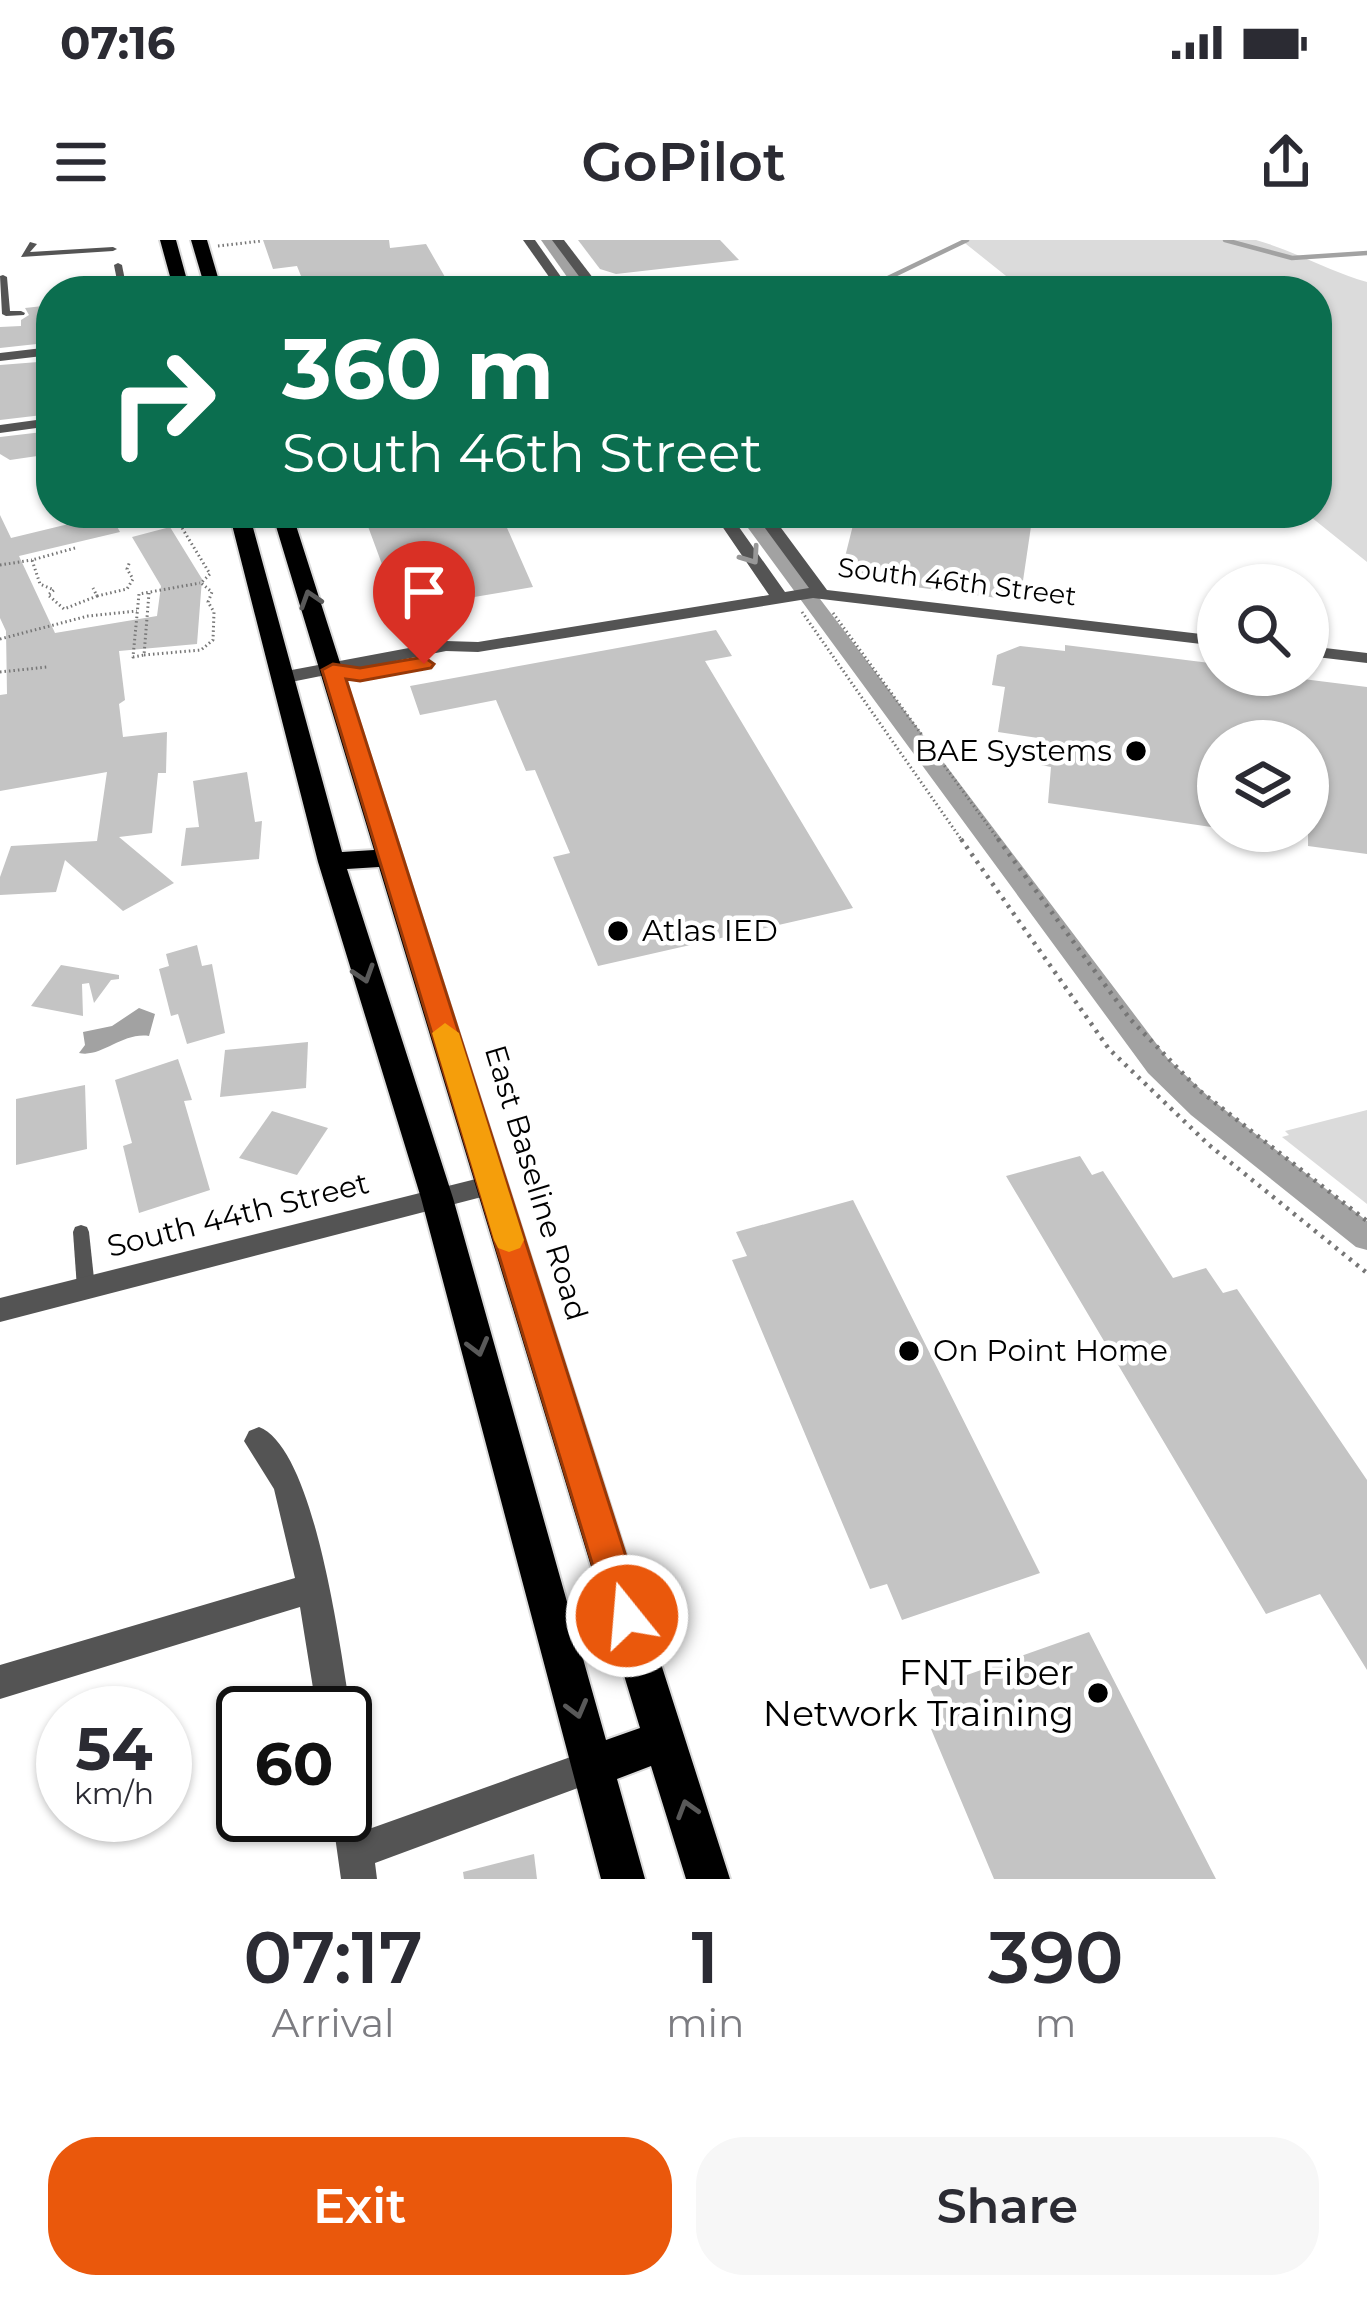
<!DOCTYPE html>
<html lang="en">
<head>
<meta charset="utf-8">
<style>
  :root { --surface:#fff; --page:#f7f7f7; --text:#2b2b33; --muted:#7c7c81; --accent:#ea580c }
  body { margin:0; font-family:Montserrat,sans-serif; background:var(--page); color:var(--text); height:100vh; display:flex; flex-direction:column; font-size:45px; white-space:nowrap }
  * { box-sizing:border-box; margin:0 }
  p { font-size:39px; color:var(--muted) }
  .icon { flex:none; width:66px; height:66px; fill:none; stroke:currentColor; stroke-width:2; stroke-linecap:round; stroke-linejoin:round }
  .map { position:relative; height:1639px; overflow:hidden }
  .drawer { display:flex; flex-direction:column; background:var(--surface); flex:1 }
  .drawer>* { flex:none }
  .guide { position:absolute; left:36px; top:36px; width:1296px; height:252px; border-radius:48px; box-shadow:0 3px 9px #0004; background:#0b6e4f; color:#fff; overflow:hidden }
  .controls { position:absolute; left:1197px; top:324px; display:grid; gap:24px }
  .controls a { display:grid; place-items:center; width:132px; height:132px; border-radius:50%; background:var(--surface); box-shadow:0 3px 9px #0004; font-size:60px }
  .speed { position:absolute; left:36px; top:1446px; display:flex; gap:24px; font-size:60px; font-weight:700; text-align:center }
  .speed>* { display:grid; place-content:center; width:156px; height:156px; border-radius:50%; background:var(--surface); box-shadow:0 3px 9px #0004; line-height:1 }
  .speed small { font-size:30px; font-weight:400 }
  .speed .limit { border:6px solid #111; border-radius:18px; background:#fff; color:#111 }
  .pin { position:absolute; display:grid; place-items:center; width:102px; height:102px; color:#fff; margin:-123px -51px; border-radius:50% 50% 50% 0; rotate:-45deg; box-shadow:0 0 12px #0007 }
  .pin .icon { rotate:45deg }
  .me { position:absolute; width:132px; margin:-66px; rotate:343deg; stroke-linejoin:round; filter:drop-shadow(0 0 9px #0008) }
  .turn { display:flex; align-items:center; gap:42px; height:252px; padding:0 48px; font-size:54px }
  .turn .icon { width:156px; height:156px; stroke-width:2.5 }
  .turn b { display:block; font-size:84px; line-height:102px }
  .eta { display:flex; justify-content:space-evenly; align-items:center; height:204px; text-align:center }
  .eta b { font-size:72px; font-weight:600; line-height:84px }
  .action { display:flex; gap:24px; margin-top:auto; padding:24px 48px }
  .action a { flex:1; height:138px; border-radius:48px; background:var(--accent); color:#fff; font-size:48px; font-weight:600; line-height:138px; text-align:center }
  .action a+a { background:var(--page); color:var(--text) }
  .status { display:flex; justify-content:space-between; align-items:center; height:84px; padding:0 60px; background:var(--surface); direction:ltr }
  .status svg { height:33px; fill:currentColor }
  header { display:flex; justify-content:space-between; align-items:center; height:156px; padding:0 48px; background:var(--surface); font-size:54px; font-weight:600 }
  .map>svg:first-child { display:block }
</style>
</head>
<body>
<div class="status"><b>07:16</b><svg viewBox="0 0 49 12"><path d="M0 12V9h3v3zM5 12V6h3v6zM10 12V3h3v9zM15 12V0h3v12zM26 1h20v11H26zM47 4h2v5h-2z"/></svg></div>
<header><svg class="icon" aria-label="menu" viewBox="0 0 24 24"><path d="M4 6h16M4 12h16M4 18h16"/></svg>GoPilot<svg class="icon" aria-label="share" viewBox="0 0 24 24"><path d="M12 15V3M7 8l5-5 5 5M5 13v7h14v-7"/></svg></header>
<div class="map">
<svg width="1367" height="1639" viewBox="0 0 1367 1639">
  <rect width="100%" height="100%" fill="#fff"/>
  <g fill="#dbdbdb">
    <path d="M961 0H1256C1295 11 1328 31 1367 42V322L1306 273H1317V51H1025Z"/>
    <path d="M1367 870V964L1282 897 1289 895 1285 891Z"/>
  </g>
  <path fill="#a2a2a2" d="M139 768 155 774 149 796C122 792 102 818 79 813L85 805 83 792 112 786Z"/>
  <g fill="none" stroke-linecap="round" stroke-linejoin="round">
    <g stroke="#a2a2a2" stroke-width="4.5">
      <path d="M1225 0 1292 18 1367 13"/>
      <path d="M886 51 888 38 967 0"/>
    </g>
    <g fill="#a2a2a2" fill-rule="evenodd">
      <path d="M541 0H555L591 51H577Z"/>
      <path d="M737 273H755L1168 819 1211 859 1367 981V1010L1356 1007 1191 875 1148 833Z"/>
    </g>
  </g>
  <g fill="#c4c4c4">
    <path d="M263 0H389L390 8 426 4 453 51H307L297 26 273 29Z"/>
    <path d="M578 0H720L739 20 616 34 600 29Z"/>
    <path d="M43 66 46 103 0 108V87L21 86V80L29 75 25 68Z"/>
    <path d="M51 121V174L0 180V125Z"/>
    <path d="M51 191V214L10 220 0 214V197Z"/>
    <path d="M363 273H495L498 282 504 281 533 347 403 369 396 362Z"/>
    <path d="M856 273H1033L1020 361 840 337Z"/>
    <path d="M110 274 120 292 19 316 55 393 157 376 161 346 132 297 170 287 202 339 197 404 119 411 125 460 119 464 123 497 167 492 166 533H158L152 593 119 597 174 643 123 671 65 620 56 652 0 655V637L11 606 97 601 107 532 0 551V455L7 454 6 391 0 378V275L11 298Z"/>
    <path d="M716 390 732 416 705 421 853 668 598 726 553 617 570 613 535 530 526 531 496 460 420 475 410 446Z"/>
    <path d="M1065 405 1218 424V435H1271L1367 447V614L1308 606V501H1218V588L1048 563 1051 527 1041 525 1045 499 998 492 1005 447 992 445 997 415 1020 406 1065 411Z"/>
    <path d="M247 532 255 582 262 581 259 619 181 626 186 588 199 587 193 541Z"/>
    <path d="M197 705 202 726 212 724 225 793 187 804 178 774 171 776 159 729 169 726 166 714Z"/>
    <path d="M61 725 119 735V739L111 740 94 763 89 743 82 744 83 776 31 766Z"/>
    <path d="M308 802 306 848 220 857 225 810Z"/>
    <path d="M178 819 192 860 184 861 210 950 139 973 123 906 132 903 115 840Z"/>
    <path d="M85 845 87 909 16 925V859Z"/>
    <path d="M272 871 328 888 297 935 239 918Z"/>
    <path d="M1080 916 1092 935 1103 931 1173 1038 1206 1028 1223 1053 1237 1049 1367 1240V1430L1320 1354 1266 1374 1006 936Z"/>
    <path d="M853 960 1040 1333 902 1380 887 1344 870 1349 732 1020 747 1016 736 992Z"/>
    <path d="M1089 1392 1216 1639H994L931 1489 946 1484 930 1448Z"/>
    <path d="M534 1614 537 1639H464L463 1632Z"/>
  </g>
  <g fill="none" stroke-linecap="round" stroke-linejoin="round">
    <defs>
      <g id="primary">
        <path d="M160 0H176L190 51H174Z"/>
        <path d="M191 0H207L222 51H206Z"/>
        <path d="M229 273H249L342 612 374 610 272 273H292L730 1639H686L651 1526 617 1539 645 1639H601L421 958 318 622ZM379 627 640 1488 606 1500 453 958 347 629Z"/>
      </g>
    </defs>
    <use href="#primary" stroke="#dbdbdb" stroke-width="4"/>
    <g stroke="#767676" stroke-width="3" stroke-dasharray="1.5 3" stroke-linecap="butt">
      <path d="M218 6 261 1"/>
      <path d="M75 308 32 320 40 344 54 350 48 355 64 369 97 356 93 348"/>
      <path d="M0 325 32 320"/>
      <path d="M149 353 144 415 133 417 139 354 200 343"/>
      <path d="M97 356 127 349 133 339 127 329 130 321"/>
      <path d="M802 372 963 602"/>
      <path d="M833 373 1000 602"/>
      <path d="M0 399 88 376 137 371"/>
      <path d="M144 415 201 410 213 400 214 372 208 362 212 352 201 343 210 334 173 273"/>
      <path d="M0 432 47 427"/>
    </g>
    <g stroke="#767676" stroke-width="4.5" stroke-dasharray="3 6" stroke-linecap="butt">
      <path d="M961 599 1109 809 1209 905 1367 1033"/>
      <path d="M998 599 1130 779 1200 851 1367 981"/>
    </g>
    <g fill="#545454" fill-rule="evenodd">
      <path d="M30 2 37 4 30 12 113 7 117 9 113 11 21 17Z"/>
      <path d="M118 23 122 25 127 51H119L114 25Z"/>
      <path d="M3 35 7 37 10 71H21L25 73 24 75 6 76 2 74 0 36Z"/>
      <path d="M81 985 87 987 89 992 95 1048 92 1053 86 1055 80 1053 77 1048 73 992 75 987Z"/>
    </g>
    <g fill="#545454" fill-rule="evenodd">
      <path d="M523 0H535L571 51H559Z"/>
      <path d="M552 0H564L603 51H590Z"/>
      <path d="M51 107V115L0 121V113Z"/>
      <path d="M51 178V186L0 193V185Z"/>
      <path d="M713 273H729L785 352 809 348 754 273H770L827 350 1218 396V406L813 358 478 412 446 411 281 444 272 438 281 432 446 401 478 402 769 355Z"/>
      <path d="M1308 406 1367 413V423L1308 416Z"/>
      <path d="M259 1187C316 1209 341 1415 351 1473L346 1485 345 1473H317L300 1367 0 1459V1425L295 1338 274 1249 244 1201 249 1191Z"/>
      <path d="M593 1509 605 1514 610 1526 605 1538 375 1623 377 1639H341L332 1575H345V1526L357 1531 369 1589Z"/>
    </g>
    <path fill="#545454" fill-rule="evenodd" d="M492 935 501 938 505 945 501 952 0 1082V1058Z"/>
    <use href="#primary" fill="#000" fill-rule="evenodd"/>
  </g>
  <defs><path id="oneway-chevron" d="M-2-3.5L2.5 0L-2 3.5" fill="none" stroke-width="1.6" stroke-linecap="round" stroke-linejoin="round" transform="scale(3)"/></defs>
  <use stroke="#989898" href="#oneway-chevron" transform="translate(751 316) rotate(55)"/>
  <g stroke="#595959">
    <use href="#oneway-chevron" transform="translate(310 359) rotate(-108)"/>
    <use href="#oneway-chevron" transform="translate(364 734) rotate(72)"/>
    <use href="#oneway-chevron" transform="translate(478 1107) rotate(75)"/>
    <use href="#oneway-chevron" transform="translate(577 1469) rotate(75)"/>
    <use href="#oneway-chevron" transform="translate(687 1569) rotate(-107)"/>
  </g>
  <path fill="#ea580c" stroke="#983908" stroke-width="3" d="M424 417 434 424 431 428 360 441 346 439 645 1376 640 1389 627 1394 614 1389 608 1376 322 430 333 424 360 428Z"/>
  <path fill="#f59e0b" d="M445 783 459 793 524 1000 520 1008 509 1012 498 1008 494 1000 432 793Z"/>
  <g fill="#000" stroke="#fff" stroke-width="4.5">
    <circle cx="1136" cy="511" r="12"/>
    <circle cx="618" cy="691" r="12"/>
    <circle cx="909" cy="1111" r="12"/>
    <circle cx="1098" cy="1453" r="12"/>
  </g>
  <g text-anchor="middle" stroke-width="9" stroke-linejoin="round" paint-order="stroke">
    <g font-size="27" fill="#000" stroke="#fff">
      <text transform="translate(957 342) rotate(7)" y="9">South 46th Street</text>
    </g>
    <g font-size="30" fill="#000" stroke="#fff" text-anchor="start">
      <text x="1112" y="521" text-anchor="end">BAE Systems</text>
      <text x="642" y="701">Atlas IED</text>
      <text x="933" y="1121">On Point Home</text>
    </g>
    <g font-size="30" fill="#000" stroke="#fff">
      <text transform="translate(536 943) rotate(73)" y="10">East Baseline Road</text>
      <text transform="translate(238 975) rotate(-14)" y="10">South 44th Street</text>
    </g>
    <g font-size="36" fill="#000" stroke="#fff" text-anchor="end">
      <text x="1074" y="1445">FNT Fiber<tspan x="1074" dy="41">Network Training</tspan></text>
    </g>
  </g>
</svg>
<div class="controls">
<a><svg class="icon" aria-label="search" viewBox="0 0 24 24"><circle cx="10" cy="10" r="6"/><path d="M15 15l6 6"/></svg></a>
<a><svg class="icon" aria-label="layers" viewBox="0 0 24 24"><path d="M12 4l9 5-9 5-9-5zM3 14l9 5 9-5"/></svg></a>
</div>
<div class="speed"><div>54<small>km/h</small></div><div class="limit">60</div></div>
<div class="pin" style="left:424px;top:424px;background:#d93025"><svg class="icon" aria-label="arrive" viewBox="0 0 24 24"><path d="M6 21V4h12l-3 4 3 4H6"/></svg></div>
<svg class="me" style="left:627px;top:1376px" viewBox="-20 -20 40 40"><circle r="17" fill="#ea580c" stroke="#fff" stroke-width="3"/><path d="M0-11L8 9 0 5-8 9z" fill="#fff"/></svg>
<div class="guide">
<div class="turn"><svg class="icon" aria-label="right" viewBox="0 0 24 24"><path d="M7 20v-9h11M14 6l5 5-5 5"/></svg><div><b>360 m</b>South 46th Street</div></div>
</div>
</div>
<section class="drawer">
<div class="eta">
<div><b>07:17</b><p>Arrival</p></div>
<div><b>1</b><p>min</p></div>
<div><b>390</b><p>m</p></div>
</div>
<div class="action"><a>Exit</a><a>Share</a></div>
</section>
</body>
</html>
